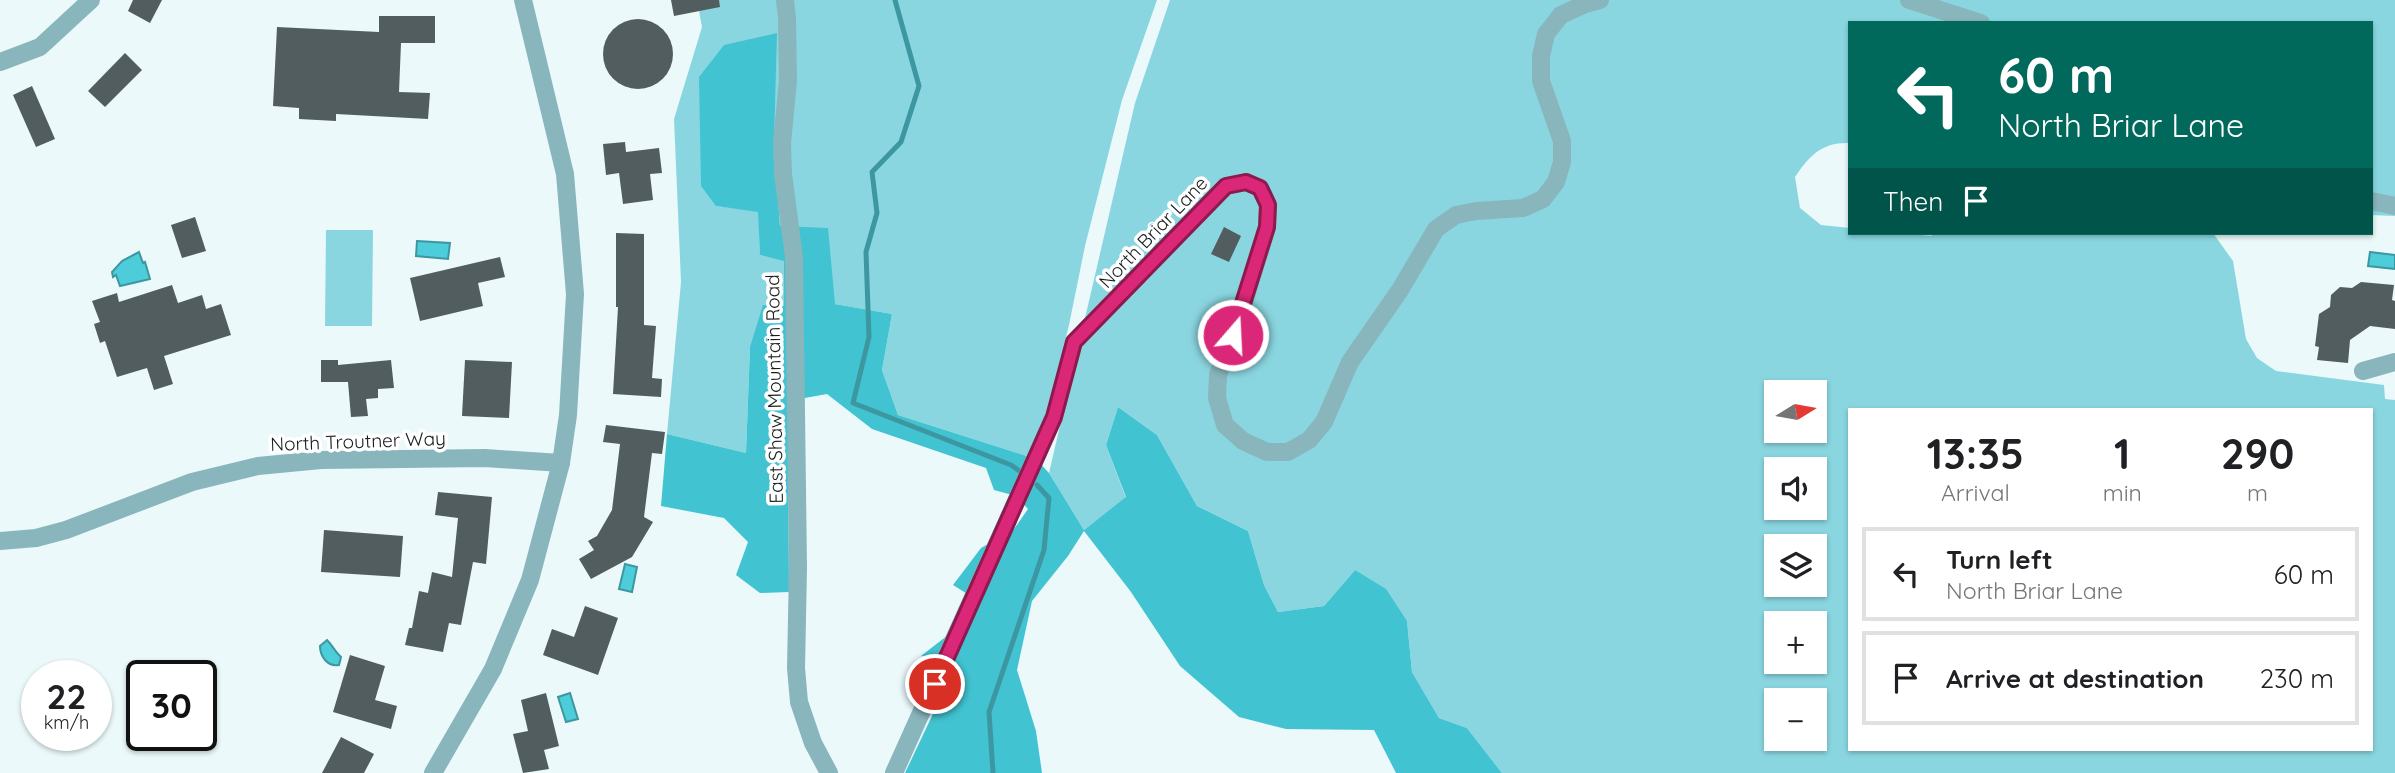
<!DOCTYPE html>
<html lang="en">
<head>
<meta charset="utf-8">
<style>
  :root { --surface:#fff; --page:#f6f6f6; --text:#202124; --muted:#757577; --line:#e0e0e0 }
  body { margin:0; font-family:Quicksand,sans-serif; background:var(--page); color:var(--text); height:100vh; display:flex; flex-direction:column; font-size:26px; white-space:nowrap }
  * { box-sizing:border-box; margin:0 }
  p { font-size:23px; color:var(--muted) }
  .icon { flex:none; width:38px; height:38px; fill:none; stroke:currentColor; stroke-width:2; stroke-linecap:round; stroke-linejoin:round }
  .map { position:relative; flex:1; overflow:hidden }
  .sheet { position:absolute; left:1848px; top:408px; width:525px; height:343px; display:flex; flex-direction:column; background:var(--surface); border-radius:0px; box-shadow:0 2px 5px #0004 }
  .sheet>* { flex:none }
  .banner { position:absolute; left:1848px; top:21px; width:525px; height:214px; border-radius:0px; box-shadow:0 2px 5px #0004; background:#00695c; color:#fff; overflow:hidden }
  .needle { width:46px; rotate:79deg }
  .controls { position:absolute; left:1764px; top:380px; display:grid; gap:14px }
  .controls a { display:grid; place-items:center; width:63px; height:63px; border-radius:0px; background:var(--surface); box-shadow:0 2px 5px #0004; font-size:35px }
  .speed { position:absolute; left:21px; top:660px; display:flex; gap:14px; font-size:35px; font-weight:700; text-align:center }
  .speed>* { display:grid; place-content:center; width:91px; height:91px; border-radius:50%; background:var(--surface); box-shadow:0 2px 5px #0004; line-height:1 }
  .speed small { font-size:18px; font-weight:400 }
  .speed .limit { border:4px solid #111; border-radius:10px; background:#fff; color:#111 }
  .pin { position:absolute; display:grid; place-items:center; width:60px; height:60px; color:#fff; margin:-30px; border:4px solid #fff; border-radius:50%; box-shadow:0 2px 7px #0007 }
  .me { position:absolute; width:77px; margin:-38px; rotate:19deg; stroke-linejoin:round; filter:drop-shadow(0 0 5px #0008) }
  .turn { display:flex; align-items:center; gap:24px; height:147px; padding:0 35px; font-size:32px }
  .turn .icon { width:91px; height:91px; stroke-width:2.5 }
  .turn b { display:block; font-size:49px; line-height:60px }
  .then { display:flex; align-items:center; height:66px; padding:0 35px; background:#0003; gap:14px; font-size:26px }
  .eta { display:flex; justify-content:space-evenly; align-items:center; height:119px; text-align:center }
  .eta b { font-size:42px; font-weight:700; line-height:49px }
  ul { padding:0; list-style:none }
  li { display:flex; align-items:center; gap:21px; height:94px; margin:0 14px 10px; padding:0 21px; border:4px solid var(--line); border-radius:0px }
  li div { flex:1 }
  li b { display:block; font-size:26px }
  li em { font-style:normal }
  .map>svg:first-child { display:block }
</style>
</head>
<body>
<div class="map">
<svg width="2395" height="773" viewBox="0 0 2395 773">
  <rect width="100%" height="100%" fill="#ebf9fb"/>
  <g fill="#8ad6e0" fill-rule="evenodd">
    <path d="M697 0H1157L1122 100 1085 246 1069 325 1036 459 898 415 882 370 892 314 835 304 780 226 774 142 716 206 759 211 760 255 784 260V306L750 347 746 453 667 434 681 282 674 119 702 27Z"/>
    <path d="M1170 0H2395V216L2371 215V23H1850V143C1822 142 1810 155 1795 177L1800 208 1821 225 1850 228V233H1901L1931 236 1936 233H2213L2233 261 2246 339 2257 358 2276 371 2384 385 2385 399 2395 400V773H1502L1467 728 1439 718 1412 672 1407 621 1355 570 1324 606 1278 612 1264 585 1248 531 1197 506 1157 435 1118 407 1106 445 1126 498 1084 530 1049 473 1135 103ZM1776 392H1815V430H1776ZM1850 410H2371V749H1850ZM1776 469H1815V508H1776ZM1776 546H1815V584H1776ZM1776 623H1815V662H1776ZM1776 700H1815V738H1776Z"/>
    <path d="M326 230H373L372 326H325Z"/>
  </g>
  <path fill="#42c3d1" d="M777 33 774 142 780 226 828 228 835 304 892 314 882 370 898 415 1036 459 1049 473 1084 530 1126 497 1106 445 1118 407 1157 435 1197 506 1248 531 1264 585 1278 612 1324 606 1355 570 1386 589 1407 621 1412 672 1439 718 1467 728 1502 773H1396L1374 730 1286 729 1239 717 1180 666 1131 592 1084 531 1068 556 1032 601 1017 670 1036 731 1042 773H905L957 663 921 656 975 614 980 602 953 585 981 548 1014 529 1028 509 1016 496 994 490 986 468 872 429 827 394 788 401 789 592 760 593 736 575 748 542 724 518 661 506 667 434 746 453 750 347 763 305 784 306V261L760 255 758 212 716 206 701 186 699 77 724 45Z"/>
  <g fill="#4dccda" stroke="#3d97a1" stroke-width="2">
    <path d="M417 241 450 243 448 259 416 256Z"/>
    <path d="M139 252 143 263 145 262 150 279 120 286 116 275 113 277 112 272 122 261Z"/>
    <path d="M2370 252 2395 255V269L2368 266Z"/>
    <path d="M625 564 637 567 632 592 619 589Z"/>
    <path d="M327 640C333 646 335 652 341 657L339 665C327 667 320 656 320 646Z"/>
    <path d="M570 693 578 719 566 722 558 697Z"/>
  </g>
  <g fill="none" stroke-linecap="round" stroke-linejoin="round">
    <g stroke="#3d97a1" stroke-width="5">
      <path d="M895 0 919 86 901 142 872 172 877 213 866 252 869 337 853 403 1011 465 1021 472"/>
      <path d="M993 773 989 712 1044 550 1049 498 1037 485"/>
    </g>
  </g>
  <g fill="#515d5e">
    <path d="M133 0H162L150 23 128 11Z"/>
    <path d="M671 0H719L720 7 674 16Z"/>
    <path d="M379 16H435V43H401L399 92 430 93 428 119 336 114V121L299 119V108L273 106 277 27 379 32Z"/>
    <circle cx="638" cy="54" r="35"/>
    <path d="M125 53 142 70 105 107 88 91Z"/>
    <path d="M32 86 55 139 36 147 13 95Z"/>
    <path d="M625 142 626 152 659 148 662 173 650 174 653 200 623 204 619 173 606 175 603 144Z"/>
    <path d="M195 217 206 251 182 258 171 225Z"/>
    <path d="M1224 227 1241 236 1229 262 1211 254Z"/>
    <path d="M616 233 644 234V325L656 326 652 378 662 379 661 397 613 394 618 307H616Z"/>
    <path d="M500 257 505 277 478 283 483 306 420 321 410 278Z"/>
    <path d="M2361 282 2394 285 2392 300 2395 301V329L2370 326 2350 340 2348 363 2317 360 2319 347 2315 346 2319 314 2330 307 2331 295 2340 287 2352 288Z"/>
    <path d="M172 285 178 303 202 295 206 309 221 304 231 335 164 356 173 384 154 390 147 368 117 377 105 341 100 343 94 324 100 322 92 301 117 293 119 302Z"/>
    <path d="M321 360H338V365L391 360 394 388 378 389V398L366 399 368 416 351 417 348 382H321Z"/>
    <path d="M465 360 512 362 509 418 462 416Z"/>
    <path d="M606 425 665 432 662 454 652 453 644 517 653 522 632 557 591 579 579 559 594 550 588 541 597 536 612 510 620 444 603 442Z"/>
    <path d="M438 492 492 497 486 564 473 562 461 625 449 623 443 652 405 645 409 628H412L419 591 428 593 432 572 452 577 458 518 435 515Z"/>
    <path d="M324 530 403 536 400 577 321 572Z"/>
    <path d="M585 606 618 618 598 675 543 655 552 629 574 637Z"/>
    <path d="M350 655 385 666 375 700 397 706 391 729 333 712Z"/>
    <path d="M546 693 559 746 544 750 549 769 523 773 513 734 528 731 521 700Z"/>
    <path d="M341 737 374 754 364 773H322Z"/>
  </g>
  <g fill="none" stroke-linecap="round" stroke-linejoin="round">
    <g stroke="#88b6bc" stroke-width="18">
      <path d="M785 0 787 18 788 81 782 143 783 174 794 257 798 567 796 668 799 702 813 743 829 773"/>
      <path d="M1909 0 1981 23"/>
      <path d="M0 62 40 47 91 0"/>
      <path d="M2371 201 2395 206"/>
      <path d="M2363 371 2395 362"/>
      <path d="M0 541 36 538 66 530 192 482 258 466 321 460 485 458 561 463"/>
      <path d="M433 773 493 669 530 580 561 463 568 415 575 294 565 174 523 0"/>
      <path d="M894 773 1054 417 1074 342 1226 186 1246 182 1260 188 1268 205 1267 227 1240 316 1218 375 1217 398 1225 425 1243 441 1267 452H1288L1309 440 1324 422 1350 362 1400 290 1436 229 1456 215 1476 211 1523 208 1543 199 1556 182 1562 162V141L1541 81V56L1546 34 1561 15 1585 4 1600 0"/>
    </g>
  </g>
  <g fill="none" stroke-linecap="round" stroke-linejoin="round">
    <defs>
      <path id="route" d="M935 684 1054 417 1074 342 1226 186 1246 182 1260 188 1268 205 1267 227 1233 335"/>
    </defs>
    <use href="#route" stroke="#8e194d" stroke-width="18"/>
    <use href="#route" stroke="#db2777" stroke-width="12"/>
  </g>
  <g text-anchor="middle" stroke-width="7" stroke-linejoin="round" paint-order="stroke">
    <g font-size="19" fill="#171c1d" stroke="#fff">
      <text transform="translate(1153 232) rotate(-46)" y="7">North Briar Lane</text>
      <text transform="translate(774 389) rotate(-91)" y="7">East Shaw Mountain Road</text>
      <text transform="translate(358 441) rotate(-2)" y="7">North Troutner Way</text>
    </g>
  </g>
</svg>
<div class="controls">
<a><svg class="needle" viewBox="-14 -14 28 28"><path d="M0-13l5 13h-10z" fill="#e53935"/><path d="M0 13l5-13h-10z" fill="#757577"/></svg></a>
<a><svg class="icon" aria-label="sound" viewBox="0 0 24 24"><path d="M4 9h4l5-4v14l-5-4H4zM17 9q2 3 0 6"/></svg></a>
<a><svg class="icon" aria-label="layers" viewBox="0 0 24 24"><path d="M12 4l9 5-9 5-9-5zM3 14l9 5 9-5"/></svg></a>
<a>+</a>
<a>−</a>
</div>
<div class="speed"><div>22<small>km/h</small></div><div class="limit">30</div></div>
<div class="pin" style="left:935px;top:684px;background:#d93025"><svg class="icon" aria-label="arrive" viewBox="0 0 24 24"><path d="M6 21V4h12l-3 4 3 4H6"/></svg></div>
<svg class="me" style="left:1233px;top:335px" viewBox="-20 -20 40 40"><circle r="17" fill="#db2777" stroke="#fff" stroke-width="3"/><path d="M0-11L8 9 0 5-8 9z" fill="#fff"/></svg>
<div class="banner">
<div class="turn"><svg class="icon" aria-label="left" viewBox="0 0 24 24"><path d="M17 20v-9H6M10 6l-5 5 5 5"/></svg><div><b>60 m</b>North Briar Lane</div></div>
<div class="then">Then<svg class="icon" aria-label="arrive" viewBox="0 0 24 24"><path d="M6 21V4h12l-3 4 3 4H6"/></svg></div>
</div>
<section class="sheet">
<div class="eta">
<div><b>13:35</b><p>Arrival</p></div>
<div><b>1</b><p>min</p></div>
<div><b>290</b><p>m</p></div>
</div>
<ul>
<li><svg class="icon" aria-label="left" viewBox="0 0 24 24"><path d="M17 20v-9H6M10 6l-5 5 5 5"/></svg><div><b>Turn left</b><p>North Briar Lane</p></div><em>60 m</em></li>
<li><svg class="icon" aria-label="arrive" viewBox="0 0 24 24"><path d="M6 21V4h12l-3 4 3 4H6"/></svg><div><b>Arrive at destination</b></div><em>230 m</em></li>
</ul>
</section>
</div>
</body>
</html>
